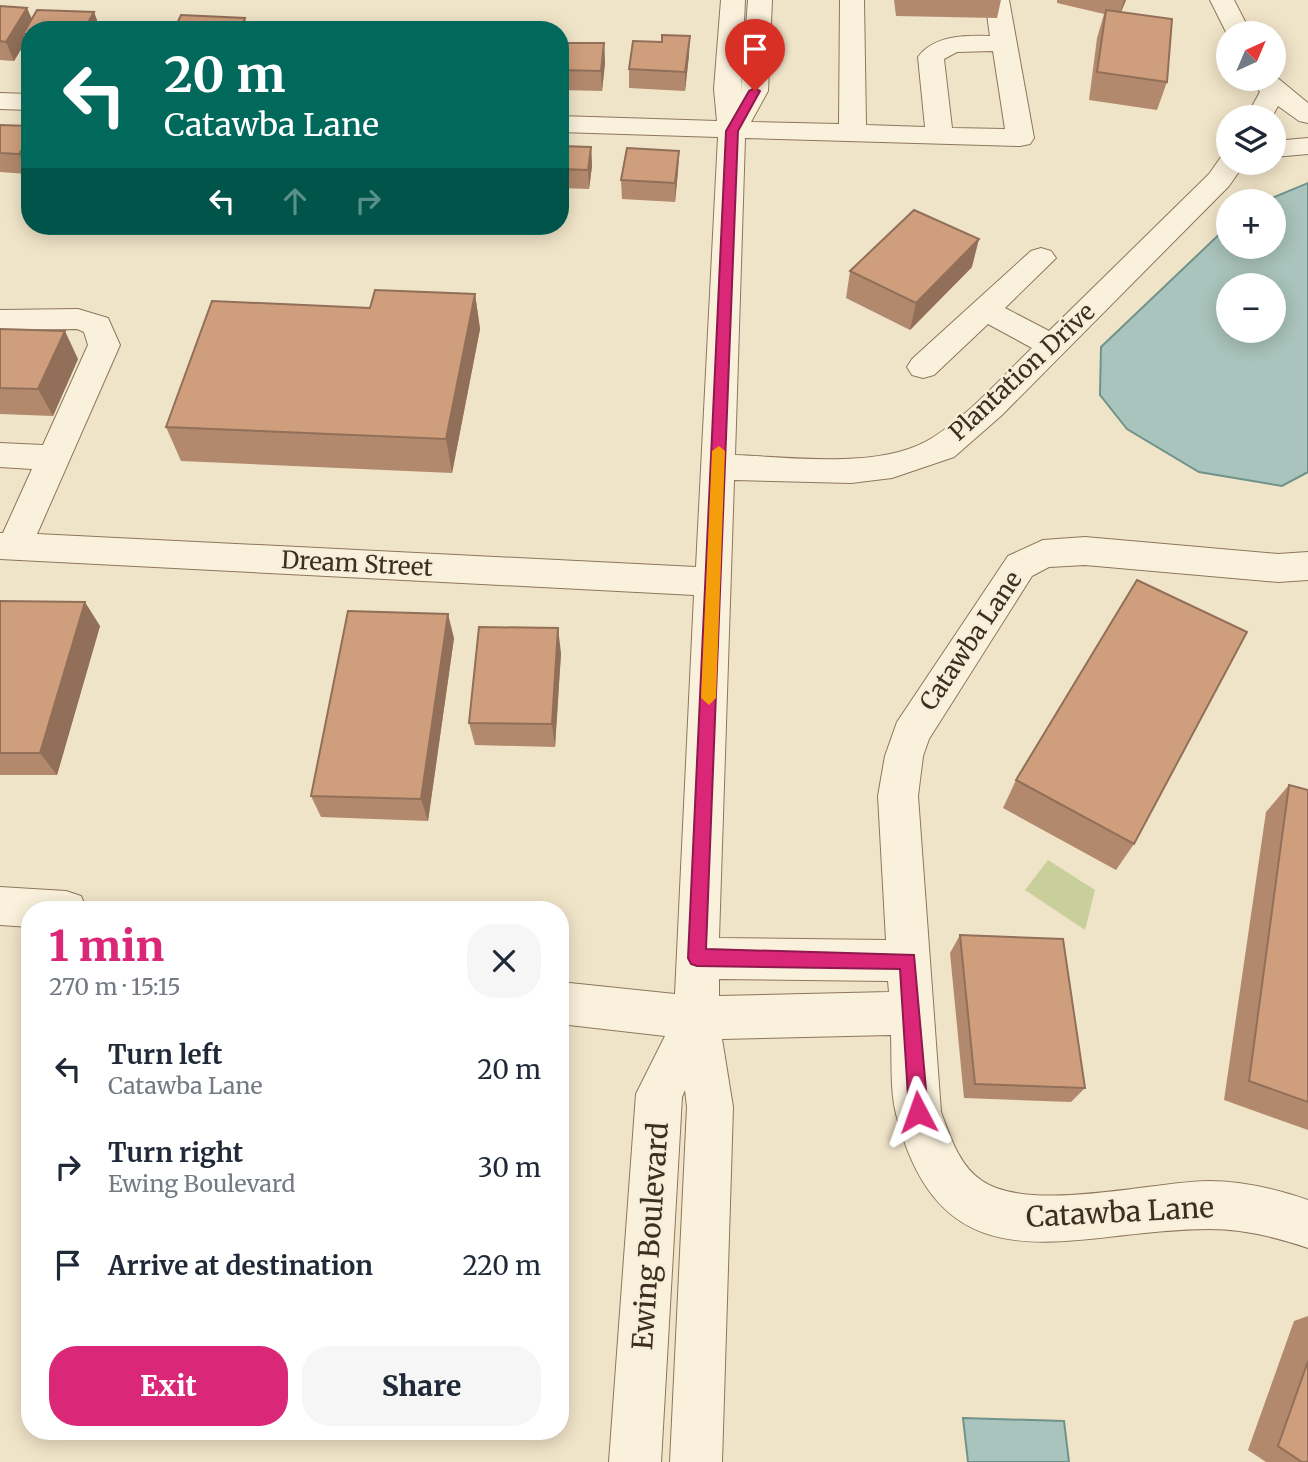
<!DOCTYPE html>
<html lang="en">
<head>
<meta charset="utf-8">
<style>
  :root { --surface:#fff; --page:#f6f6f7; --text:#1f2937; --muted:#747a83; --accent:#db2777 }
  body { margin:0; font-family:Merriweather,serif; background:var(--page); color:var(--text); height:100vh; display:flex; flex-direction:column; font-size:26px; white-space:nowrap }
  * { box-sizing:border-box; margin:0 }
  p { font-size:23px; color:var(--muted) }
  .icon { flex:none; width:38px; height:38px; fill:none; stroke:currentColor; stroke-width:2; stroke-linecap:round; stroke-linejoin:round }
  .map { position:relative; flex:1; overflow:hidden }
  .side { position:absolute; left:21px; top:901px; width:548px; height:539px; display:flex; flex-direction:column; background:var(--surface); border-radius:28px; box-shadow:0 4px 18px #0003 }
  .side>* { flex:none }
  .banner { position:absolute; left:21px; top:21px; width:548px; height:214px; border-radius:28px; box-shadow:0 4px 18px #0003; background:#00695c; color:#fff; overflow:hidden }
  .needle { width:46px; rotate:44deg }
  .buttons { position:absolute; left:1216px; top:21px; display:grid; gap:14px }
  .buttons a { display:grid; place-items:center; width:70px; height:70px; border-radius:50%; background:var(--surface); box-shadow:0 4px 18px #0003; font-size:35px }
  .pin { position:absolute; display:grid; place-items:center; width:60px; height:60px; color:#fff; margin:-72px -30px; border-radius:50% 50% 50% 0; rotate:-45deg; box-shadow:0 0 7px #0007 }
  .pin .icon { rotate:45deg }
  .me { position:absolute; width:77px; margin:-38px; rotate:356deg; stroke-linejoin:round; filter:drop-shadow(0 0 5px #0008) }
  .turn { display:flex; align-items:center; gap:24px; height:147px; padding:0 28px; font-size:32px }
  .turn .icon { width:91px; height:91px; stroke-width:2.5 }
  .turn b { display:block; font-size:49px; line-height:60px }
  .lanes { display:flex; align-items:center; height:66px; padding:0 28px; background:#0003; justify-content:center; gap:35px; direction:ltr }
  .lanes .off { opacity:.35 }
  .round { display:grid; place-items:center; flex:none; width:74px; height:74px; border-radius:28px; background:var(--page) }
  .summary { display:flex; align-items:center; justify-content:space-between; height:119px; padding:0 28px }
  h1 { font-size:42px; font-weight:800; line-height:52px; color:var(--accent) }
  .cta { display:flex; gap:14px; margin-top:auto; padding:14px 28px }
  .cta a { flex:1; height:80px; border-radius:28px; background:var(--accent); color:#fff; font-size:28px; font-weight:800; line-height:80px; text-align:center }
  .cta a+a { background:var(--page); color:var(--text) }
  ul { padding:0; list-style:none }
  li { display:flex; align-items:center; gap:21px; height:98px; padding:0 28px }
  li div { flex:1 }
  li b { display:block; font-size:26px }
  li em { font-style:normal }
  .map>svg:first-child { display:block }
</style>
</head>
<body>
<div class="map">
<svg width="1308" height="1462" viewBox="0 0 1308 1462">
  <rect width="100%" height="100%" fill="#f0e4c8"/>
  <path fill="#c9cf9b" d="M1048 860 1095 890 1085 930 1025 890Z"/>
  <g fill="#a9c4bc" stroke="#6f938a" stroke-width="2" fill-rule="evenodd">
    <path d="M1308 183V472L1282 486 1199 472 1127 429 1100 395 1101 347 1228 226V247H1274V201H1265ZM1228 285H1274V331H1228Z"/>
    <path d="M963 1418 1064 1421 1069 1462H968Z"/>
  </g>
  <g fill="none" stroke-linecap="round" stroke-linejoin="round">
    <defs>
      <g id="minor">
        <path d="M721 0H745L741 93 748 0H772L768 91 751 122 839 124 840 0H864L866 125 925 127 918 57C934 35 966 35 990 36L985 0H1009L1034 138 1030 144 1020 146 745 138 735 455C792 457 881 470 932 438 969 415 1000 379 1032 348L988 324 934 375 923 378 912 375 907 367 912 359 1031 251 1041 248 1051 251 1056 258 1005 308 1049 331 1209 174 1221 157 1228 155V163H1245L1229 186 1002 415 954 457 892 478 851 483 734 480 719 938 886 940 878 796 885 756 897 722 1008 556 1043 540 1085 537 1278 554 1308 552V580L1278 582 1085 565 1049 567 1032 576 929 739 923 756 918 796 941 1112C950 1136 959 1165 981 1180 1029 1214 1149 1182 1208 1181 1242 1181 1276 1189 1308 1200V1248C1276 1237 1243 1229 1209 1229 1073 1229 943 1298 896 1114 890 1090 892 1060 891 1035L722 1039 733 1107 722 1462H670L687 1107 685 1090 682 1097 661 1462H609L636 1094 665 1036 560 1024V982L675 994 694 595 0 559V533H3L32 469 0 467V443L43 445 88 345 84 332 77 329 0 330V310L78 309 108 318 120 345 37 534 696 567 718 137 560 132V116L717 121 714 89ZM993 51 1005 129 952 128 944 59 957 52ZM719 979 888 981 889 992 719 996Z"/>
        <path d="M1210 0H1234L1251 33H1228V36Z"/>
        <path d="M1274 75 1308 103V123L1299 121 1278 106 1272 117H1246L1260 92 1250 79H1274Z"/>
        <path d="M0 93 30 94V110L0 109Z"/>
        <path d="M1308 138V154L1274 157V141Z"/>
        <path d="M0 887 66 891 81 896 87 910H30V927L0 925Z"/>
      </g>
    </defs>
    <use href="#minor" stroke="#8d765c" stroke-width="2"/>
    <use href="#minor" fill="#faf1dc" fill-rule="evenodd"/>
  </g>
  <g fill="#b2896c">
    <path d="M894 0H1001L997 18 896 16Z"/>
    <path d="M1057 0H1126L1121 12 1167 82 1157 110 1089 100 1097 38 1104 14 1057 3Z"/>
    <path d="M0 6 27 8 32 19 94 12 100 28H159L160 30H30V49L26 41 14 61 0 60Z"/>
    <path d="M560 43H604L605 63 602 91 560 90Z"/>
    <path d="M689 55 685 91 629 88V69Z"/>
    <path d="M0 125 30 126 28 174 0 172Z"/>
    <path d="M560 146 591 147 592 166 589 189 560 188Z"/>
    <path d="M679 151 678 171 675 202 622 199 621 180Z"/>
    <path d="M972 267 910 330 846 298 850 271Z"/>
    <path d="M475 294 480 329 452 473 181 461 166 427 370 308Z"/>
    <path d="M0 329 78 359 53 416 0 414Z"/>
    <path d="M0 601 100 626 57 775H0Z"/>
    <path d="M454 638 428 821 321 817 311 796Z"/>
    <path d="M561 653 555 747 475 745 469 723Z"/>
    <path d="M1016 780 1134 844 1116 870 1003 808Z"/>
    <path d="M1289 785 1308 790V1130L1224 1100 1266 812Z"/>
    <path d="M960 935 1085 1088 1071 1102 964 1098 950 953Z"/>
    <path d="M1308 1316V1462H1266L1248 1450 1294 1321Z"/>
  </g>
  <g fill="#916f58">
    <path d="M1124 0H1126L1119 17Z"/>
    <path d="M27 8 35 27 23 34 26 41 14 61 6 42Z"/>
    <path d="M94 12 100 30H84Z"/>
    <path d="M245 18 248 30H240Z"/>
    <path d="M690 36 689 55 685 91V72Z"/>
    <path d="M604 43 605 63 602 91 601 71Z"/>
    <path d="M30 137V171L28 174 19 154Z"/>
    <path d="M591 147 592 166 589 189 588 170Z"/>
    <path d="M679 151 678 171 675 202V183Z"/>
    <path d="M979 239 972 267 910 330 916 303Z"/>
    <path d="M475 294 480 329 452 473 446 439Z"/>
    <path d="M65 331 78 359 53 416 38 389Z"/>
    <path d="M85 602 100 626 57 775 40 753Z"/>
    <path d="M448 614 454 638 428 821 421 799Z"/>
    <path d="M558 628 561 653 555 747 552 724Z"/>
  </g>
  <g fill="#cf9f7d" stroke="#916f58" stroke-width="2">
    <path d="M0 6 27 8 6 42 0 41Z"/>
    <path d="M37 10 94 12 84 30H30V34H23Z"/>
    <path d="M1106 10 1172 19 1167 82 1097 72Z"/>
    <path d="M181 15 245 18 240 30H174Z"/>
    <path d="M334 24 376 25 375 30H333Z"/>
    <path d="M101 25 159 28V30H98Z"/>
    <path d="M662 35 690 36 685 72 629 69 633 41 662 42Z"/>
    <path d="M560 43H604L601 71 560 70Z"/>
    <path d="M0 125 30 126V137L19 154 0 153Z"/>
    <path d="M560 146 591 147 588 170 560 169Z"/>
    <path d="M627 148 679 151 675 183 621 180Z"/>
    <path d="M914 210 979 239 916 303 850 271Z"/>
    <path d="M375 290 475 294 446 439 166 427 212 301 370 308Z"/>
    <path d="M0 329 65 331 38 389 0 388Z"/>
    <path d="M1137 580 1247 632 1134 844 1016 780Z"/>
    <path d="M0 601 85 602 40 753H0Z"/>
    <path d="M348 611 448 614 421 799 311 796Z"/>
    <path d="M479 627 558 628 552 724 469 723Z"/>
    <path d="M1289 785 1308 790V1102L1249 1081Z"/>
    <path d="M960 935 1063 939 1085 1088 975 1084Z"/>
    <path d="M1308 1361V1462H1302L1278 1446Z"/>
  </g>
  <path fill="#db2777" stroke="#8e194d" stroke-width="2" d="M755 88 760 91 738 131 706 949 914 955 928 1112 925 1119 918 1121 912 1119 909 1112 900 969 697 966 691 964 688 958 726 131 749 91Z"/>
  <path fill="#f59e0b" d="M719 446 725 451 716 698 709 705 701 698 712 451Z"/>
  <g text-anchor="middle" stroke-width="5" stroke-linejoin="round" paint-order="stroke">
    <g font-size="24" fill="#3d2e20" stroke="#f7eed8">
      <text transform="translate(1022 372) rotate(-43)" y="8">Plantation Drive</text>
      <text transform="translate(357 564) rotate(3)" y="8">Dream Street</text>
      <text transform="translate(971 641) rotate(-56)" y="8">Catawba Lane</text>
    </g>
    <g font-size="28" fill="#3d2e20" stroke="#f7eed8">
      <text transform="translate(1120 1212) rotate(-3)" y="10">Catawba Lane</text>
      <text transform="translate(650 1236) rotate(-86)" y="10">Ewing Boulevard</text>
    </g>
  </g>
</svg>
<div class="buttons">
<a><svg class="needle" viewBox="-14 -14 28 28"><path d="M0-13l5 13h-10z" fill="#e53935"/><path d="M0 13l5-13h-10z" fill="#747a83"/></svg></a>
<a><svg class="icon" aria-label="layers" viewBox="0 0 24 24"><path d="M12 4l9 5-9 5-9-5zM3 14l9 5 9-5"/></svg></a>
<a>+</a>
<a>−</a>
</div>
<div class="pin" style="left:755px;top:91px;background:#d93025"><svg class="icon" aria-label="arrive" viewBox="0 0 24 24"><path d="M6 21V4h12l-3 4 3 4H6"/></svg></div>
<svg class="me" style="left:918px;top:1112px" viewBox="-20 -20 40 40"><path d="M0-17L14 15 0 8-14 15z" fill="#db2777" stroke="#fff" stroke-width="4"/></svg>
<div class="banner">
<div class="turn"><svg class="icon" aria-label="left" viewBox="0 0 24 24"><path d="M17 20v-9H6M10 6l-5 5 5 5"/></svg><div><b>20 m</b>Catawba Lane</div></div>
<div class="lanes"><svg class="icon" aria-label="left" viewBox="0 0 24 24"><path d="M17 20v-9H6M10 6l-5 5 5 5"/></svg><svg class="icon off" aria-label="ahead" viewBox="0 0 24 24"><path d="M12 20V5M6 11l6-6 6 6"/></svg><svg class="icon off" aria-label="right" viewBox="0 0 24 24"><path d="M7 20v-9h11M14 6l5 5-5 5"/></svg></div>
</div>
<section class="side">
<div class="summary"><div><h1>1 min</h1><p>270 m · 15:15</p></div><a class="round"><svg class="icon" aria-label="close" viewBox="0 0 24 24"><path d="M6 6l12 12M18 6L6 18"/></svg></a></div>
<ul>
<li><svg class="icon" aria-label="left" viewBox="0 0 24 24"><path d="M17 20v-9H6M10 6l-5 5 5 5"/></svg><div><b>Turn left</b><p>Catawba Lane</p></div><em>20 m</em></li>
<li><svg class="icon" aria-label="right" viewBox="0 0 24 24"><path d="M7 20v-9h11M14 6l5 5-5 5"/></svg><div><b>Turn right</b><p>Ewing Boulevard</p></div><em>30 m</em></li>
<li><svg class="icon" aria-label="arrive" viewBox="0 0 24 24"><path d="M6 21V4h12l-3 4 3 4H6"/></svg><div><b>Arrive at destination</b></div><em>220 m</em></li>
</ul>
<div class="cta"><a>Exit</a><a>Share</a></div>
</section>
</div>
</body>
</html>
